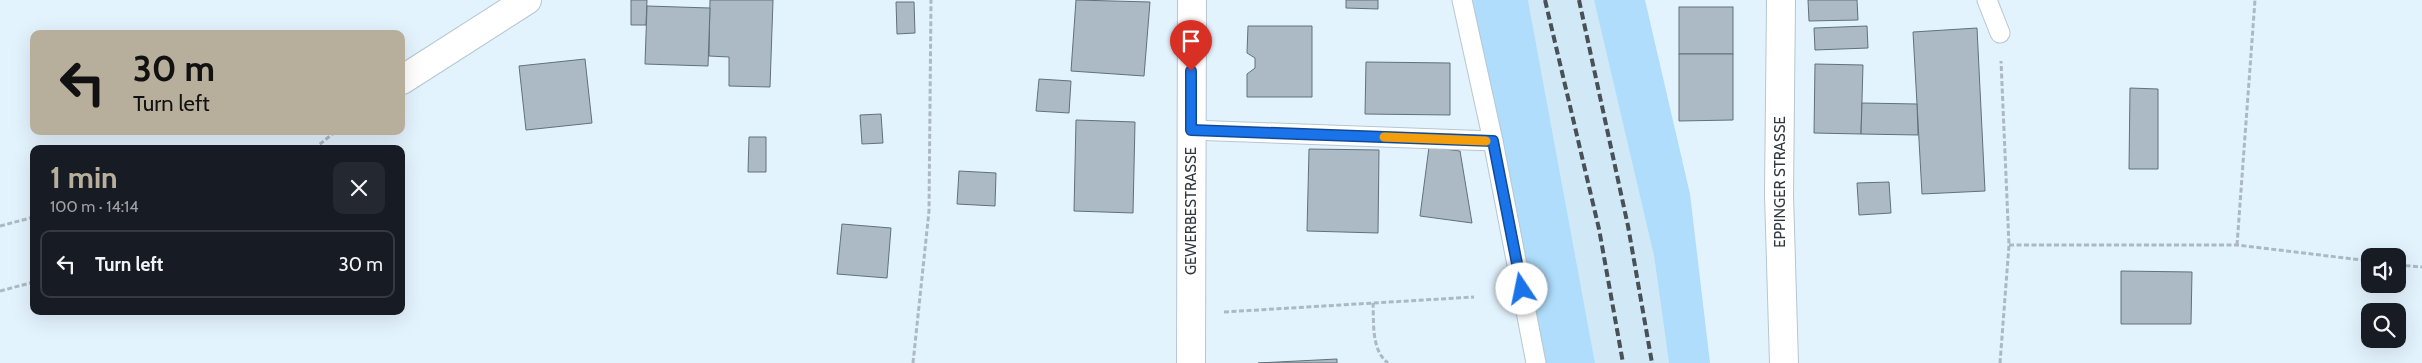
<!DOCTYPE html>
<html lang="en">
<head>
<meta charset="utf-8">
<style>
  :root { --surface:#171b24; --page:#242831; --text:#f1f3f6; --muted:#9ea1a6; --line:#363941; --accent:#b7af9b }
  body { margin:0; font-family:Cabin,sans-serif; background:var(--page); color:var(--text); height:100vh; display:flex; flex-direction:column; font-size:19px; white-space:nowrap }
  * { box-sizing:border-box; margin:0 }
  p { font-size:16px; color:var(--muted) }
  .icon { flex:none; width:28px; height:28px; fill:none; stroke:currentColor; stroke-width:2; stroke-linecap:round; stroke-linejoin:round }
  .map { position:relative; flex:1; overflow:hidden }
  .drawer { position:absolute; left:30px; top:145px; width:375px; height:170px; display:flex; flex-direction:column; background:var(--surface); border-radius:10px; box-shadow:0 5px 20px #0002 }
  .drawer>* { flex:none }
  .guide { position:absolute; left:30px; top:30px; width:375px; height:105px; border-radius:10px; box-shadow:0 5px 20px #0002; background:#b7af9b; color:#111; overflow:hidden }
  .buttons { position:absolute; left:2361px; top:248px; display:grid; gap:10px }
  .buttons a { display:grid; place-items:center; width:45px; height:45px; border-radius:10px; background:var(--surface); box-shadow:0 5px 20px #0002; font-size:25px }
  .pin { position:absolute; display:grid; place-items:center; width:42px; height:42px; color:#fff; margin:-51px -21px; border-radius:50% 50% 50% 0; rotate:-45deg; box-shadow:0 0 5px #0007 }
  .pin .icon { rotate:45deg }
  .me { position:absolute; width:55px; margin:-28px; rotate:349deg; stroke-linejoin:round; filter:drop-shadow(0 0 4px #0008) }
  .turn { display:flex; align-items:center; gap:18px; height:105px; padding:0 20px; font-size:22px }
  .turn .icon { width:65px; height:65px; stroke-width:2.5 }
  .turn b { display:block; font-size:35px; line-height:42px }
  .round { display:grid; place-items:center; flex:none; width:52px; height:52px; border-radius:10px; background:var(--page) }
  .head { display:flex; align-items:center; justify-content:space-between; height:85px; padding:0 20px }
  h1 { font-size:30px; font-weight:700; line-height:38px; color:var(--accent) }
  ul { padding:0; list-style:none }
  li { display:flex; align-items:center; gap:15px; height:68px; margin:0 10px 8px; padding:0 10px; border:2px solid var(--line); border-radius:10px }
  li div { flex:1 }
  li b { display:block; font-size:19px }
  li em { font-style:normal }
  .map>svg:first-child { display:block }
</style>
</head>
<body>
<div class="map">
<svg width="2422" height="363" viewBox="0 0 2422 363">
  <rect width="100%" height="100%" fill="#e3f3fe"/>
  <path fill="#d1e8f7" d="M1528 0H1594L1654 256 1669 363H1595Z"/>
  <g fill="#afddfb">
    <path d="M1456 0H1528L1595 363H1536Z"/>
    <path d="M1594 0H1645L1690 194 1710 363H1669L1654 256Z"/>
  </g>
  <g fill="#abbac4" stroke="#627079">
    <path d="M631 0H647L646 25H631Z"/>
    <path d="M710 0H773L770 87 729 86V57L709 56Z"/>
    <path d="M1076 0 1150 2 1144 76 1071 71Z"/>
    <path d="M1346 0H1378V9L1346 8Z"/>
    <path d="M1808 0H1857L1858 20 1809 21Z"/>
    <path d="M896 2H914L915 33 897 34Z"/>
    <path d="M647 6 710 8 708 66 645 64Z"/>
    <rect x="1679" y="7" width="54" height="47"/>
    <path d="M1248 26H1312V97H1247V74L1255 68V58L1247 53Z"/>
    <path d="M1867 26 1868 48 1815 50 1814 28Z"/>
    <path d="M1977 28 1985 191 1922 194 1913 32Z"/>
    <path d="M1679 54H1733V120L1679 121Z"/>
    <path d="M585 59 592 123 526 130 519 66Z"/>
    <path d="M1366 62 1450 63V115L1365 114Z"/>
    <path d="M1815 64 1863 65 1861 134 1814 133Z"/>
    <path d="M1039 79 1071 81 1069 113 1036 111Z"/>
    <path d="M2130 88 2158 89V169H2129Z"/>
    <path d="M1862 103 1917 104 1918 135 1861 134Z"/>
    <path d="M881 114 883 143 862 144 860 115Z"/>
    <path d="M1076 120 1135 122 1133 213 1074 211Z"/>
    <path d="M749 137H766V172H748Z"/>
    <path d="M1429 147 1460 151 1472 223 1420 216Z"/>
    <path d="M1309 149 1379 150 1378 233 1307 231Z"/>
    <path d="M959 171 996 173 995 206 957 204Z"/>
    <path d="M1889 182 1891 213 1859 215 1857 183Z"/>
    <path d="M842 224 891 228 887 278 837 274Z"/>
    <path d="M2121 271 2192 272 2191 324H2121Z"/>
    <path d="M1337 359V363H1258Z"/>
  </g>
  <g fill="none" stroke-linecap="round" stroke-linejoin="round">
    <defs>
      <g id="service">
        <path d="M1462 0 1493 141 1536 363"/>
        <path d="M1987 0 2000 33"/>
        <path d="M1191 130 1493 141"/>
      </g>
      <g id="minor">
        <path d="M1781 0 1779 195 1784 363"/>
        <path d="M402 80 527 0"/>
        <path d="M1191 363 1192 0"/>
      </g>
    </defs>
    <use href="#service" stroke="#b7c6d0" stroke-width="21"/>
    <use href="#minor" stroke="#b7c6d0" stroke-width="30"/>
    <g stroke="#acb9c2" stroke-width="3" stroke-dasharray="5 2.5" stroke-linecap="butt">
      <path d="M314 149 336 131"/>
      <path d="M0 226 34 217"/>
      <path d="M2009 245H2237L2370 261"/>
      <path d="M2237 245 2255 0"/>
      <path d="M2398 265 2422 267"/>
      <path d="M0 291 34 282"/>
      <path d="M1373 303C1374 323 1371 350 1388 363"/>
      <path d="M1224 312 1474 297"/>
      <path d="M913 363 929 211 931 0"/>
      <path d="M2000 363 2009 245 2001 61"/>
    </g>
    <use href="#service" stroke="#fff" stroke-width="19"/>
    <use href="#minor" stroke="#fff" stroke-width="28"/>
    <g stroke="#495056" stroke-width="4" stroke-dasharray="8 4" stroke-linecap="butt">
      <path d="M1545 0 1599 229 1623 363"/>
      <path d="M1579 0 1628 226 1652 363"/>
    </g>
  </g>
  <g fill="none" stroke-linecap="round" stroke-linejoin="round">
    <defs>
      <path id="route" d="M1191 71V130L1493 141 1522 289"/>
    </defs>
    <use href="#route" stroke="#114b97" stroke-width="12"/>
    <use href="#route" stroke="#1a73e8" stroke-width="9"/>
    <path stroke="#f59e0b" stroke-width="9" d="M1384 137 1486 141"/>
  </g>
  <g text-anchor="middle" stroke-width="4.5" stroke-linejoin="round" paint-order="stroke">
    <g font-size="15" fill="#32383d" stroke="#fff">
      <text transform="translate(1780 182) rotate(-90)" y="5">EPPINGER STRASSE</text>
      <text transform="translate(1191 211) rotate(-90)" y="5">GEWERBESTRASSE</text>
    </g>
  </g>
</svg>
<div class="buttons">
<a><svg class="icon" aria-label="sound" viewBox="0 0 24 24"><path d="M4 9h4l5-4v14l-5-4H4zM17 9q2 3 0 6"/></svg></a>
<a><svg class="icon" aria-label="search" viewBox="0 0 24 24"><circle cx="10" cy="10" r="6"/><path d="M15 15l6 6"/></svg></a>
</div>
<div class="pin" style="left:1191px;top:71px;background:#d93025"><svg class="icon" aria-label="arrive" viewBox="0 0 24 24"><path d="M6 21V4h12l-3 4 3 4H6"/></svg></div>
<svg class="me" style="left:1522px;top:289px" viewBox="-20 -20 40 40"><circle r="19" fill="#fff"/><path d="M0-13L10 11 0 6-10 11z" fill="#1a73e8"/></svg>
<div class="guide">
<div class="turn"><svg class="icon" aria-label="left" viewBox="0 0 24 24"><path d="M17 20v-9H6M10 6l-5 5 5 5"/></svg><div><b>30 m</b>Turn left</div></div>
</div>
<section class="drawer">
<div class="head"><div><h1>1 min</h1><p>100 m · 14:14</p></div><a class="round"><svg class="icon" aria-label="close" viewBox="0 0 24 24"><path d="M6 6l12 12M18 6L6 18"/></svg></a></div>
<ul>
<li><svg class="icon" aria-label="left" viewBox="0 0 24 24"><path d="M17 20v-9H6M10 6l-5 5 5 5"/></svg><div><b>Turn left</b></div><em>30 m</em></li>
</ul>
</section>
</div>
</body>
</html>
